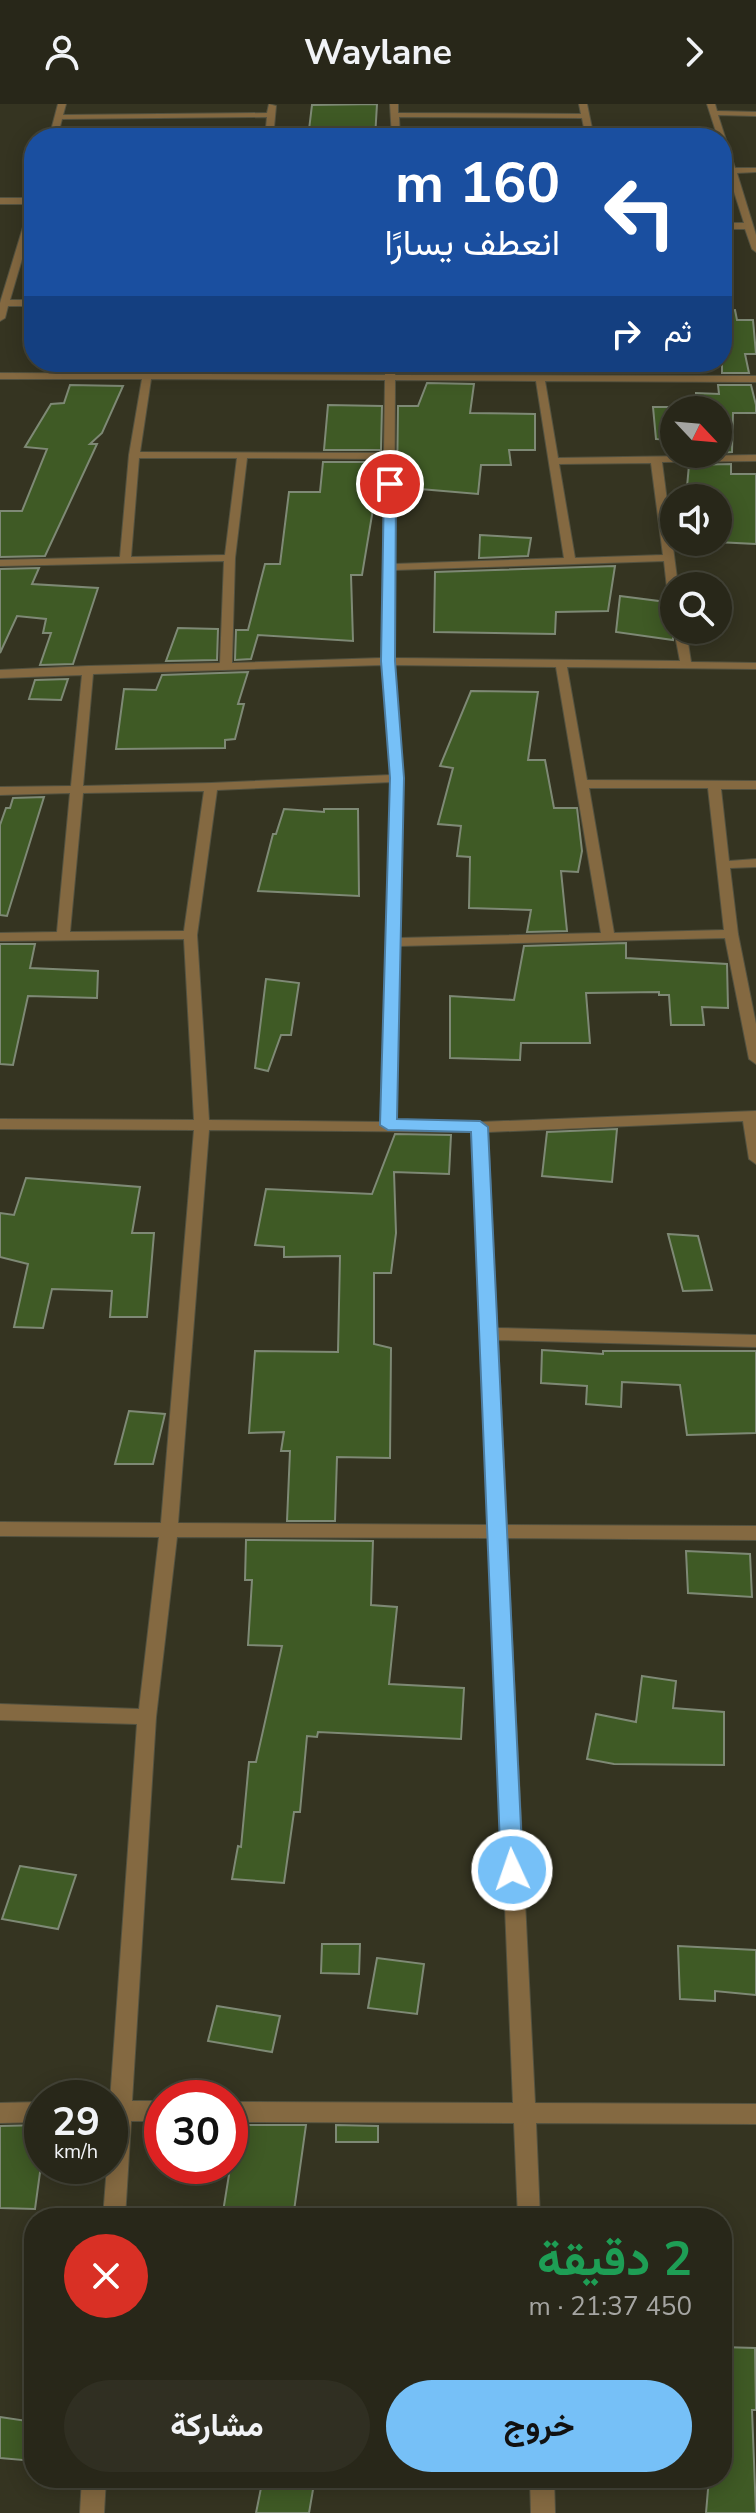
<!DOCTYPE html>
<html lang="ar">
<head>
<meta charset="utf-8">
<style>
  :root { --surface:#282719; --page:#302f22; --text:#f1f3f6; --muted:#a5a5a2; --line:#444438; --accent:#76c0f7 }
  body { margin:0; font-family:"Nunito Sans",Vazirmatn,sans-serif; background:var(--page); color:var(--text); direction:rtl; height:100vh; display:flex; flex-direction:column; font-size:30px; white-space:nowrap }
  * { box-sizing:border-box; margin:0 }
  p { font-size:26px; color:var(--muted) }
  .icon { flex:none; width:44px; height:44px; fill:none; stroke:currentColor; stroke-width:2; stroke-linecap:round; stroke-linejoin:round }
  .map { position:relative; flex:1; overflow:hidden; direction:ltr }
  .details { position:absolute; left:24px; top:2104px; width:708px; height:280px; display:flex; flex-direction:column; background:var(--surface); border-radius:32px; box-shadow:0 4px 20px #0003,0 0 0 2px var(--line); direction:rtl }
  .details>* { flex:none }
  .top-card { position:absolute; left:24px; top:24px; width:708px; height:244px; border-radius:32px; box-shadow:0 4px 20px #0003,0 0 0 2px var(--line); direction:rtl; background:#1a4fa0; color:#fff; overflow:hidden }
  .needle { width:52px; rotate:116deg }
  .fabs { position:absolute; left:660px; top:292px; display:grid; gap:16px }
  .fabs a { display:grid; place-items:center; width:72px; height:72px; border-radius:50%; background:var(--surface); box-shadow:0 4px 20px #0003,0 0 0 2px var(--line); font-size:40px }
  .speed { position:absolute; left:24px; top:1976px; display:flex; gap:16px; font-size:40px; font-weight:700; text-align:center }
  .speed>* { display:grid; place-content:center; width:104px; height:104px; border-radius:50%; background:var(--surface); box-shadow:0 4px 20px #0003,0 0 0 2px var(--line); line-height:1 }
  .speed small { font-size:20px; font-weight:400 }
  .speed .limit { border:12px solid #d22; background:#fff; color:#111 }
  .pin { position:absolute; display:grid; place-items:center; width:68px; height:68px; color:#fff; margin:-34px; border:4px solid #fff; border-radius:50%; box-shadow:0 2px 8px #0007 }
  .me { position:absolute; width:88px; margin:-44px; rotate:357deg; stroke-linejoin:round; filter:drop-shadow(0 0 6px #0008) }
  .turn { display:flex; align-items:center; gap:28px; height:168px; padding:0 40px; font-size:36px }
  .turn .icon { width:104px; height:104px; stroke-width:2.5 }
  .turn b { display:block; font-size:56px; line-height:68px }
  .then { display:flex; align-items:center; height:76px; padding:0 40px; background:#0003; gap:16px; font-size:30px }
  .round { display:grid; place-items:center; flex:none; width:84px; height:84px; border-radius:42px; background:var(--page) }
  .summary { display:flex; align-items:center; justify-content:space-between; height:136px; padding:0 40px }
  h1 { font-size:48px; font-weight:700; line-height:60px; color:#1e9e55 }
  .primary-button { display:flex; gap:16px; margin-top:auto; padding:16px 40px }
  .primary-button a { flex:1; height:92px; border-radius:48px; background:var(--accent); color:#111; font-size:32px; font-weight:700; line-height:92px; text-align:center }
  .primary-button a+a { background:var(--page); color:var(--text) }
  header { display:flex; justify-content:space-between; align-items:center; height:104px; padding:0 40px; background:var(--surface); font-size:36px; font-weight:700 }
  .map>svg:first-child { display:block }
</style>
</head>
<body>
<header><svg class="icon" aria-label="forward" viewBox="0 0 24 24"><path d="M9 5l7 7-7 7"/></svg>Waylane<svg class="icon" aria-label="person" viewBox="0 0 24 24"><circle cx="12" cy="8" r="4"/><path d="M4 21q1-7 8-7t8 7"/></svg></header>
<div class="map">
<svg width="756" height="2409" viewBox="0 0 756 2409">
  <rect width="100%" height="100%" fill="#353421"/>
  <g fill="#3f5a25" stroke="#7e8975" stroke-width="2">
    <path d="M377 0 375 34H308L312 1Z"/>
    <path d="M735 206 737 216H753L756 250H745L749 269H722V207Z"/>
    <path d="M427 279 474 280 470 309 535 310V346H509L511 361H481L478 390 397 383 398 302H418Z"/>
    <path d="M70 281 123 282 102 329 90 340H97L45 452 0 453V407H22L47 345 25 343 51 300 64 299Z"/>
    <path d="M718 281H751L756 301V309H733L732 348 718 349V306H674V336L656 335 653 303H696V289L719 290Z"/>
    <path d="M328 301 382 302 381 346H324Z"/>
    <path d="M323 358H381V381H377L362 471H351L353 537 258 531 251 555 235 556 236 526H248L265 460H280L289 388H320Z"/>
    <path d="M731 360V370H756V440L717 438 718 394H686L689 361Z"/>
    <path d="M480 431 531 434 528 452 479 454Z"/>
    <path d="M615 462 608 507 556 508 555 530 434 528 435 468Z"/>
    <path d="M39 464 32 480 98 484 73 560 40 561 51 529H43L46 515 17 512 0 549V465Z"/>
    <path d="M620 492 674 499 673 536 616 528Z"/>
    <path d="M178 524 218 525 217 556 166 557Z"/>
    <path d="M248 568 238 600H244L235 635 225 636V644L116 645 124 585 156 586 162 571Z"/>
    <path d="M68 575 61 596 29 595 35 576Z"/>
    <path d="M471 587 538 588 528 656H545L554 704H577L582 747 578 768 561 767 567 827 527 828 531 806 469 804 470 753 457 752 461 722 438 720 453 664 440 662Z"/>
    <path d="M44 693 7 812 0 811V721L6 704H10L13 694Z"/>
    <path d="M284 705 324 708V705H358L359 792 258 787 273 730H276Z"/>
    <path d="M626 839V854L727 860 728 904 702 903 704 921H671L669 891H659V888L586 889 590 939H521L520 956 450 954V892L514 896 524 842Z"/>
    <path d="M0 840H35L30 864 98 867 97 894 28 892 13 961 0 960Z"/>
    <path d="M266 875 299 879 291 931H281L268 967 255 964Z"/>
    <path d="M617 1025 612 1078 542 1072 547 1028Z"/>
    <path d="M395 1030 451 1031 449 1070 394 1068 396 1129 391 1169H374V1240L391 1244 390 1354 337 1353 335 1417H287L290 1347H281L284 1328 249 1329 255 1247 338 1248 340 1152 284 1153V1143L255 1141 266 1085 372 1090Z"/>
    <path d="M26 1074 140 1083 132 1129H154L147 1213H110L112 1187 52 1185 43 1224 14 1223 28 1160 0 1153V1109L14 1111Z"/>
    <path d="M668 1130 698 1132 712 1186 683 1187Z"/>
    <path d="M542 1246 603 1250V1247H756V1329L687 1331 680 1281 622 1278 621 1303 586 1300 587 1282 541 1279Z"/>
    <path d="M129 1307 165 1310 153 1360H115Z"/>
    <path d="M246 1436 373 1437 371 1501 397 1503 389 1580 464 1584 461 1635 318 1628 317 1633 307 1632 300 1708H294L284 1779 232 1775 238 1742 241 1743 249 1658H256L282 1542 248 1541 252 1476H245Z"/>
    <path d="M686 1447 750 1450 752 1493 688 1489Z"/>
    <path d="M642 1572 676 1577 673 1604 724 1608V1661L614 1660 587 1655 596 1610 636 1618Z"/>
    <path d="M20 1762 76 1771 58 1825 2 1815Z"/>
    <path d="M322 1840H360L359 1870 321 1869Z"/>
    <path d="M678 1842 756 1846V1891L715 1887V1897L680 1895Z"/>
    <path d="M377 1854 424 1860 417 1910 368 1904Z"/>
    <path d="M217 1902 280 1912 272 1948 208 1937Z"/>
    <path d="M42 2021V2054L35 2105 0 2104V2022Z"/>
    <path d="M237 2021H306L293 2114H222Z"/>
    <path d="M336 2021 378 2022V2038H336Z"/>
    <path d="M722 2243 755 2244 756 2306H752L756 2409H706L709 2374H722Z"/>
    <path d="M0 2313 34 2318V2357L0 2354Z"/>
    <path d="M263 2374H315L309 2409H256Z"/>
  </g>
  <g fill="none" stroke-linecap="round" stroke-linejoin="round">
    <defs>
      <g id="street">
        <path d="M58 0H66L63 11 267 9 269 0 276 2 273 34H265L267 13 62 15 57 34H49Z"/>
        <path d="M390 0H398V9L581 10 579 0H587L594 34H586L582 14 399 13 400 34H392Z"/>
        <path d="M707 0H715L717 7 756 8V12L718 11 735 64H756V68L737 69 756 131V148L752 145 745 125H722V119H744L728 69H722V65L727 64 722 49V34H718Z"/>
        <path d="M0 94H34V114L10 196H34V202H8L5 214 0 217V199L30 100H0Z"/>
        <path d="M385 258H395V271L756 272V278L545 277 558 354 756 351V357L662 358 678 482H674V496L668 493 664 457 394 466V554L680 557 674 526H686L691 558 756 559V565L567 563 587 676 756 677V685H721L729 757 756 755V763L730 764 738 830 756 920V960L749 955 725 834 399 842 395 1018H480L756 1007V1060L749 1055 743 1017 488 1028 497 1224 756 1231V1243L498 1236 507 1421 756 1422V1436L507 1434 535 1999 756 2000V2020L536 2019 540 2114H518L514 2019 230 2018V1998L513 1999 490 1434 177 1433 156 1613 132 1997H162V2017H131L125 2114H103L107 2062H110V1997L137 1620 0 1616V1600L139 1605 159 1433 0 1432V1418L161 1419 194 1026 0 1025V1015L194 1016 184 835 0 837V829L57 828 70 689 0 691V683L71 682 82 571 0 574V566L88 562 220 559 224 457 0 462V456L120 453 129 351 142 275H0V269L385 271ZM151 275 385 276 384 349 140 348ZM395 276 536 277 564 454 394 460ZM139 354H237L225 451 131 453ZM247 354 384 355 382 554 232 559 235 454ZM651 359 663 451 575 454 559 360ZM382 561 391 671 211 679 83 682 93 570ZM394 561 556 563 601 829 400 834 403 674ZM391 678 381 1018 209 1016 197 831 217 686ZM589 684H708L724 826 614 829ZM204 687 184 827 70 828 83 689ZM209 1026 473 1028 489 1421 178 1419Z"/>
        <path d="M42 1998V2018L0 2019V1999Z"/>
        <path d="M82 2374H106L104 2409H80Z"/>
        <path d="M530 2374H554L555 2409H531Z"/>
      </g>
    </defs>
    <use href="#street" stroke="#535240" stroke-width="2"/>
    <use href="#street" fill="#846941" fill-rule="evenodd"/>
  </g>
  <path fill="#76c0f7" stroke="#4d7da1" stroke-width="2" d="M390 376 396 380 395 557 404 674 397 1015 480 1017 488 1023 523 1766 520 1773 512 1776 504 1773 501 1766 471 1028 388 1026 380 1021 390 674 381 557 384 380Z"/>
</svg>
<div class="fabs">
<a><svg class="needle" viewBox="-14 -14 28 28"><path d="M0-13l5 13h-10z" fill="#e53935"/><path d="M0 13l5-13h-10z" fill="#a5a5a2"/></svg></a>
<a><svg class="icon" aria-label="sound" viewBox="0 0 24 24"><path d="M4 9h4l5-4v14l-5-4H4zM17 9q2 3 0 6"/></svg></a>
<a><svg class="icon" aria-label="search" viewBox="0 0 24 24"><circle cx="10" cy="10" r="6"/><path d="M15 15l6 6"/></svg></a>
</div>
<div class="speed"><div>29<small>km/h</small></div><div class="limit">30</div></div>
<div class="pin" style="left:390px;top:380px;background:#d93025"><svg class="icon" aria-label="arrive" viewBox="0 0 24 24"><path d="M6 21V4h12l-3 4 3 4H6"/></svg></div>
<svg class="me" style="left:512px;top:1766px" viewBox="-20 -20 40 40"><circle r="17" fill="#76c0f7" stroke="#fff" stroke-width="3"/><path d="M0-11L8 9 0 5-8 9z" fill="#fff"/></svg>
<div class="top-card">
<div class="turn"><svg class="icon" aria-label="left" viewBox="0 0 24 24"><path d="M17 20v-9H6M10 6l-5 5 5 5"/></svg><div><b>160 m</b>انعطف يسارًا</div></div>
<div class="then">ثم<svg class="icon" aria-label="right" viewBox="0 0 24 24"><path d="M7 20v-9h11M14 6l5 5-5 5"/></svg></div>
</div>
<section class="details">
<div class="summary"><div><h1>2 دقيقة</h1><p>450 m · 21:37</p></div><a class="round" style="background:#d93025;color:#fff"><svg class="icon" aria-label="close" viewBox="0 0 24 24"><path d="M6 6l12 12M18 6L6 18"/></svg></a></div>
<div class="primary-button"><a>خروج</a><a>مشاركة</a></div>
</section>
</div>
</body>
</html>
